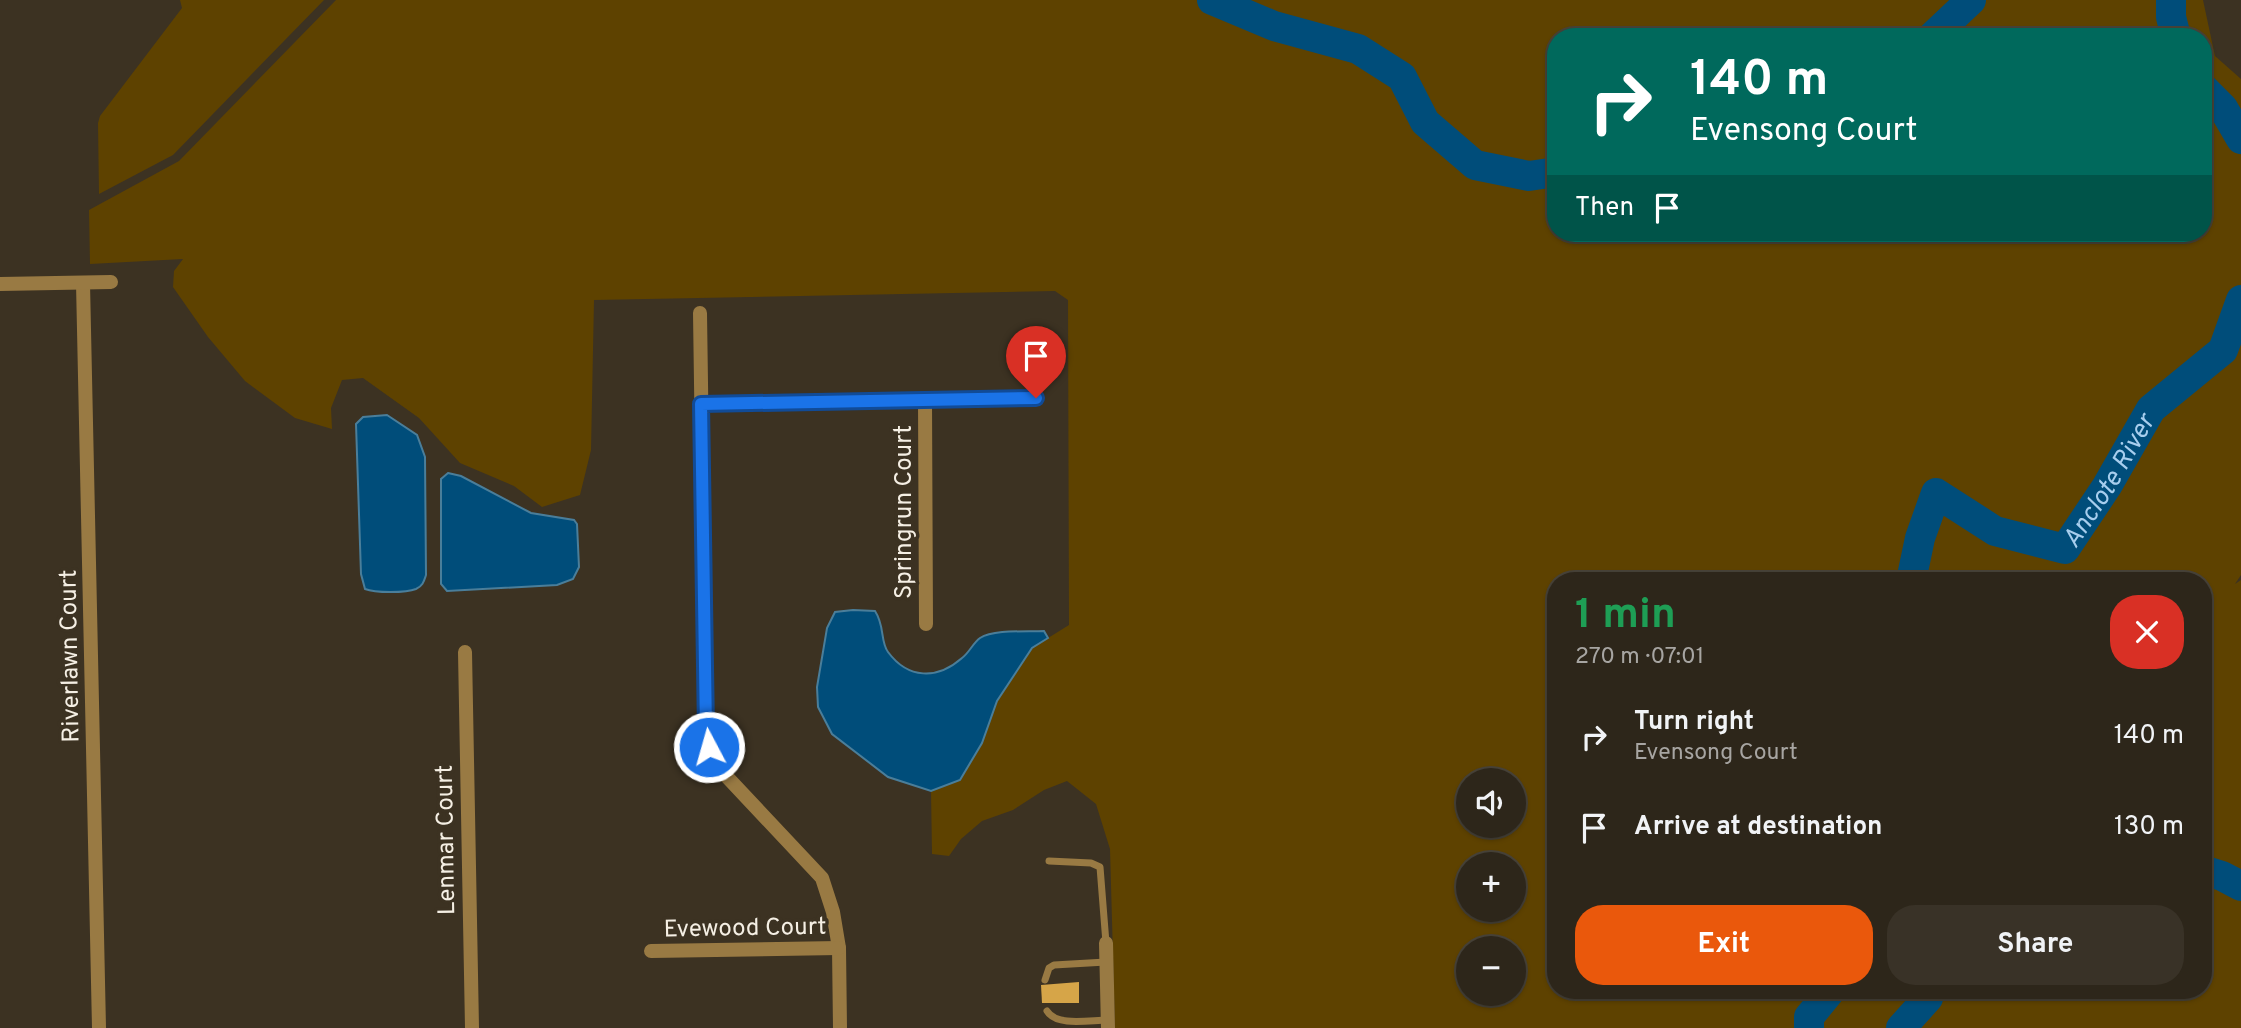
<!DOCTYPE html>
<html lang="en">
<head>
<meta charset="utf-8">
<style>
  :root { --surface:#2d261a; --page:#393227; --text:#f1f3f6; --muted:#a7a5a2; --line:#484339; --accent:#ea580c }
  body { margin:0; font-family:Overpass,sans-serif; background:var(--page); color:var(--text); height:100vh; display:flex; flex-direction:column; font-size:26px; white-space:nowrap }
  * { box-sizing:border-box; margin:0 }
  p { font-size:23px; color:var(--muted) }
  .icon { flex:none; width:38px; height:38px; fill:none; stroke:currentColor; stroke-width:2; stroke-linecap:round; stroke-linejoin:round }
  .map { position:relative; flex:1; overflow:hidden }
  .side { position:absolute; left:1547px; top:572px; width:665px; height:427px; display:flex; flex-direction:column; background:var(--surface); border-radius:28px; box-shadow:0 2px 5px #0004,0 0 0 2px var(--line) }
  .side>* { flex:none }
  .guide { position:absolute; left:1547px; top:28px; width:665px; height:214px; border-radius:28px; box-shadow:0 2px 5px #0004,0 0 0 2px var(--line); background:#00695c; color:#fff; overflow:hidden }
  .controls { position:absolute; left:1456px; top:768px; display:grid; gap:14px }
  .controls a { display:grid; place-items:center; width:70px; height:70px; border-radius:50%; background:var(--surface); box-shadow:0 2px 5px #0004,0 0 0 2px var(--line); font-size:35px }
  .pin { position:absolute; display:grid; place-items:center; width:60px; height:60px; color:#fff; margin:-72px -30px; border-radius:50% 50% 50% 0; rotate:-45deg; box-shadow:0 0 7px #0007 }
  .pin .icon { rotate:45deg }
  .me { position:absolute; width:77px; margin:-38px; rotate:354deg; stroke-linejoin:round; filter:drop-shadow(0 0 5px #0008) }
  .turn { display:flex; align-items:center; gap:24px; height:147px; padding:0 28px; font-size:32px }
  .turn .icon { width:91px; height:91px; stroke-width:2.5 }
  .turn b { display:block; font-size:49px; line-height:60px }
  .then { display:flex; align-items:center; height:66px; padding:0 28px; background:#0003; gap:14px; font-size:26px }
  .round { display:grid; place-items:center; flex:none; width:74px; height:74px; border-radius:28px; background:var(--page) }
  .head { display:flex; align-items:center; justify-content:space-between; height:119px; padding:0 28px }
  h1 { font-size:42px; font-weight:700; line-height:52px; color:#1e9e55 }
  .action { display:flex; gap:14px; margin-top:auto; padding:14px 28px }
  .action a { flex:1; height:80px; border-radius:28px; background:var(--accent); color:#fff; font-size:28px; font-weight:700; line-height:80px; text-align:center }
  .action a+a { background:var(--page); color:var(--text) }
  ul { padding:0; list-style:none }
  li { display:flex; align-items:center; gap:21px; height:91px; padding:0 28px }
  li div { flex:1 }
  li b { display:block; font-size:26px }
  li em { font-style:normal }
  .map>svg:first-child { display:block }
</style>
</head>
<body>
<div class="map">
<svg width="2241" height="1028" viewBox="0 0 2241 1028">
  <rect width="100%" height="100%" fill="#3c3222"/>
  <g fill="#5e4200" fill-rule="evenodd">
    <path d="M180 0H324L173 155 99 194 98 123 100 116 182 8Z"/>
    <path d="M336 0H2203L2215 56 2241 79V575L2235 584 2241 580V1028H1115L1110 849 1096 804 1067 781 1044 790 1013 810 982 821 961 839 949 856 932 854 931 791 960 780 982 743 997 701 1032 648 1069 625 1068 300 1055 291 594 300 591 450 580 495 542 507 514 486 460 463 419 418 363 378 342 380 331 408 332 429 295 418 245 381 208 337 173 287 174 271 183 259 90 264 89 210 179 161ZM1556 37H2203V233H1556ZM1556 581H2203V990H1556ZM1468 780H1514V826H1468ZM1468 864H1514V910H1468ZM1468 948H1514V994H1468Z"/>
  </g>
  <g fill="#004d7a" stroke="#4a7e9a" stroke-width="2">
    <path d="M387 415 417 435 425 457 426 575C424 581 423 586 416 589 406 593 375 593 365 589L361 574 356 424 363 417Z"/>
    <path d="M448 473 461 476 531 513 574 520 577 524 579 567 573 579 557 585 447 591 441 584V479Z"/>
    <path d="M853 610 875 611C885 626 880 641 888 652 908 679 937 680 962 658 969 653 973 643 980 638 994 629 1028 632 1044 631L1048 638 1032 648 997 701 982 743 960 780 931 791 888 777 832 734 818 707 817 687 827 628 835 612Z"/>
  </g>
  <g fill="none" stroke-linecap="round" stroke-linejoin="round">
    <g stroke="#004d7a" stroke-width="30">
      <path d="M1212 0 1274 26 1358 49 1402 77 1425 122 1475 165 1529 176 1556 172"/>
      <path d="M2171 0V17L2176 37"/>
      <path d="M1932 37 1971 0"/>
      <path d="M2203 88 2223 108 2241 139"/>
      <path id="s1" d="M1911 581 1920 538 1936 493 1995 531 2065 549 2107 486 2151 409 2223 350 2241 300"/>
      <path d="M2203 870 2222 876 2241 886"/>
      <path d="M1809 1028V1017L1831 990"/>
      <path d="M1901 1028 1928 998 1930 990"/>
    </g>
  </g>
  <path fill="#d6a548" d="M1079 982V1003H1042L1041 985Z"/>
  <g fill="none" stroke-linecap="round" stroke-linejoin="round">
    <g stroke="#997a43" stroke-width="7">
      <path d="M1049 861 1091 863 1100 867 1106 943"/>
      <path d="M1045 980 1049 968 1054 965 1106 962"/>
      <path d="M1047 1011C1057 1027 1090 1020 1107 1020"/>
    </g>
    <g stroke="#997a43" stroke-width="14">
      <path d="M83 283 99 1028"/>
      <path d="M0 284 111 282"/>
      <path d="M700 313 706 731 713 762 822 878 833 912 839 948 840 1028"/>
      <path d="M925 400 926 624"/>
      <path d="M701 404 1036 398"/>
      <path d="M465 652 472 1028"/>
      <path d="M1106 943 1108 1028"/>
      <path d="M651 951 839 948"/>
    </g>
  </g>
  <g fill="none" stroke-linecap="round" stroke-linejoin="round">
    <defs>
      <path id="route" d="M709 747 706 731 701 404 1036 398"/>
    </defs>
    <use href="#route" stroke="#114b97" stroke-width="18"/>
    <use href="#route" stroke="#1a73e8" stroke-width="12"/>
  </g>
  <g text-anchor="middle" stroke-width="7" stroke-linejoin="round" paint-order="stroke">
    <g font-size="24" fill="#f5efe4" stroke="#3c3222">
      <text transform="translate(903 512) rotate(-90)" y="8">Springrun Court</text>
      <text transform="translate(69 656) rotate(-91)" y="8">Riverlawn Court</text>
      <text transform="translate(445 840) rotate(-91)" y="8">Lenmar Court</text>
      <text transform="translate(745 927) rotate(-1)" y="8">Evewood Court</text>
    </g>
    <g font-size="26" font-style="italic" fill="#a7ceee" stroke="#3c3222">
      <text dy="9" stroke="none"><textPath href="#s1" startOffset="315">Anclote River</textPath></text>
    </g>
  </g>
</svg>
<div class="controls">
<a><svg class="icon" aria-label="sound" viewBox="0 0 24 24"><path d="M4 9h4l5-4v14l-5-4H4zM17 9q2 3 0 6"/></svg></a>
<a>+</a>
<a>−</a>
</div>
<div class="pin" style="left:1036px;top:398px;background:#d93025"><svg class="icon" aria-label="arrive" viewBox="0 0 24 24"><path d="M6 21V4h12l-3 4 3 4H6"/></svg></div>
<svg class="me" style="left:709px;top:747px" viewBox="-20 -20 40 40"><circle r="17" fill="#1a73e8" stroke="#fff" stroke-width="3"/><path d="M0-11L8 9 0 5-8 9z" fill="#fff"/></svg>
<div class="guide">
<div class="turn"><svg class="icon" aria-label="right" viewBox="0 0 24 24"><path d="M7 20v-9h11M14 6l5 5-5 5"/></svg><div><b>140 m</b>Evensong Court</div></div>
<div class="then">Then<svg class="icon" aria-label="arrive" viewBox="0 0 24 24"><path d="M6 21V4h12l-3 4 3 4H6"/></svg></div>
</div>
<section class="side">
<div class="head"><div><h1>1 min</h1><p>270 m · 07:01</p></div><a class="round" style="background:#d93025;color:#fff"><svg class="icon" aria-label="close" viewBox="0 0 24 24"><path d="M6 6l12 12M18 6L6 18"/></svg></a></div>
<ul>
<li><svg class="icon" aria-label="right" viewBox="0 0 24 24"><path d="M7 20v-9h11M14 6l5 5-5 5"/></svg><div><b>Turn right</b><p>Evensong Court</p></div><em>140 m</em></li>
<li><svg class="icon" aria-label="arrive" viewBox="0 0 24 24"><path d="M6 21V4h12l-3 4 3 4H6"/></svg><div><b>Arrive at destination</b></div><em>130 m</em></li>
</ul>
<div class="action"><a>Exit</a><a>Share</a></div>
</section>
</div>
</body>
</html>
